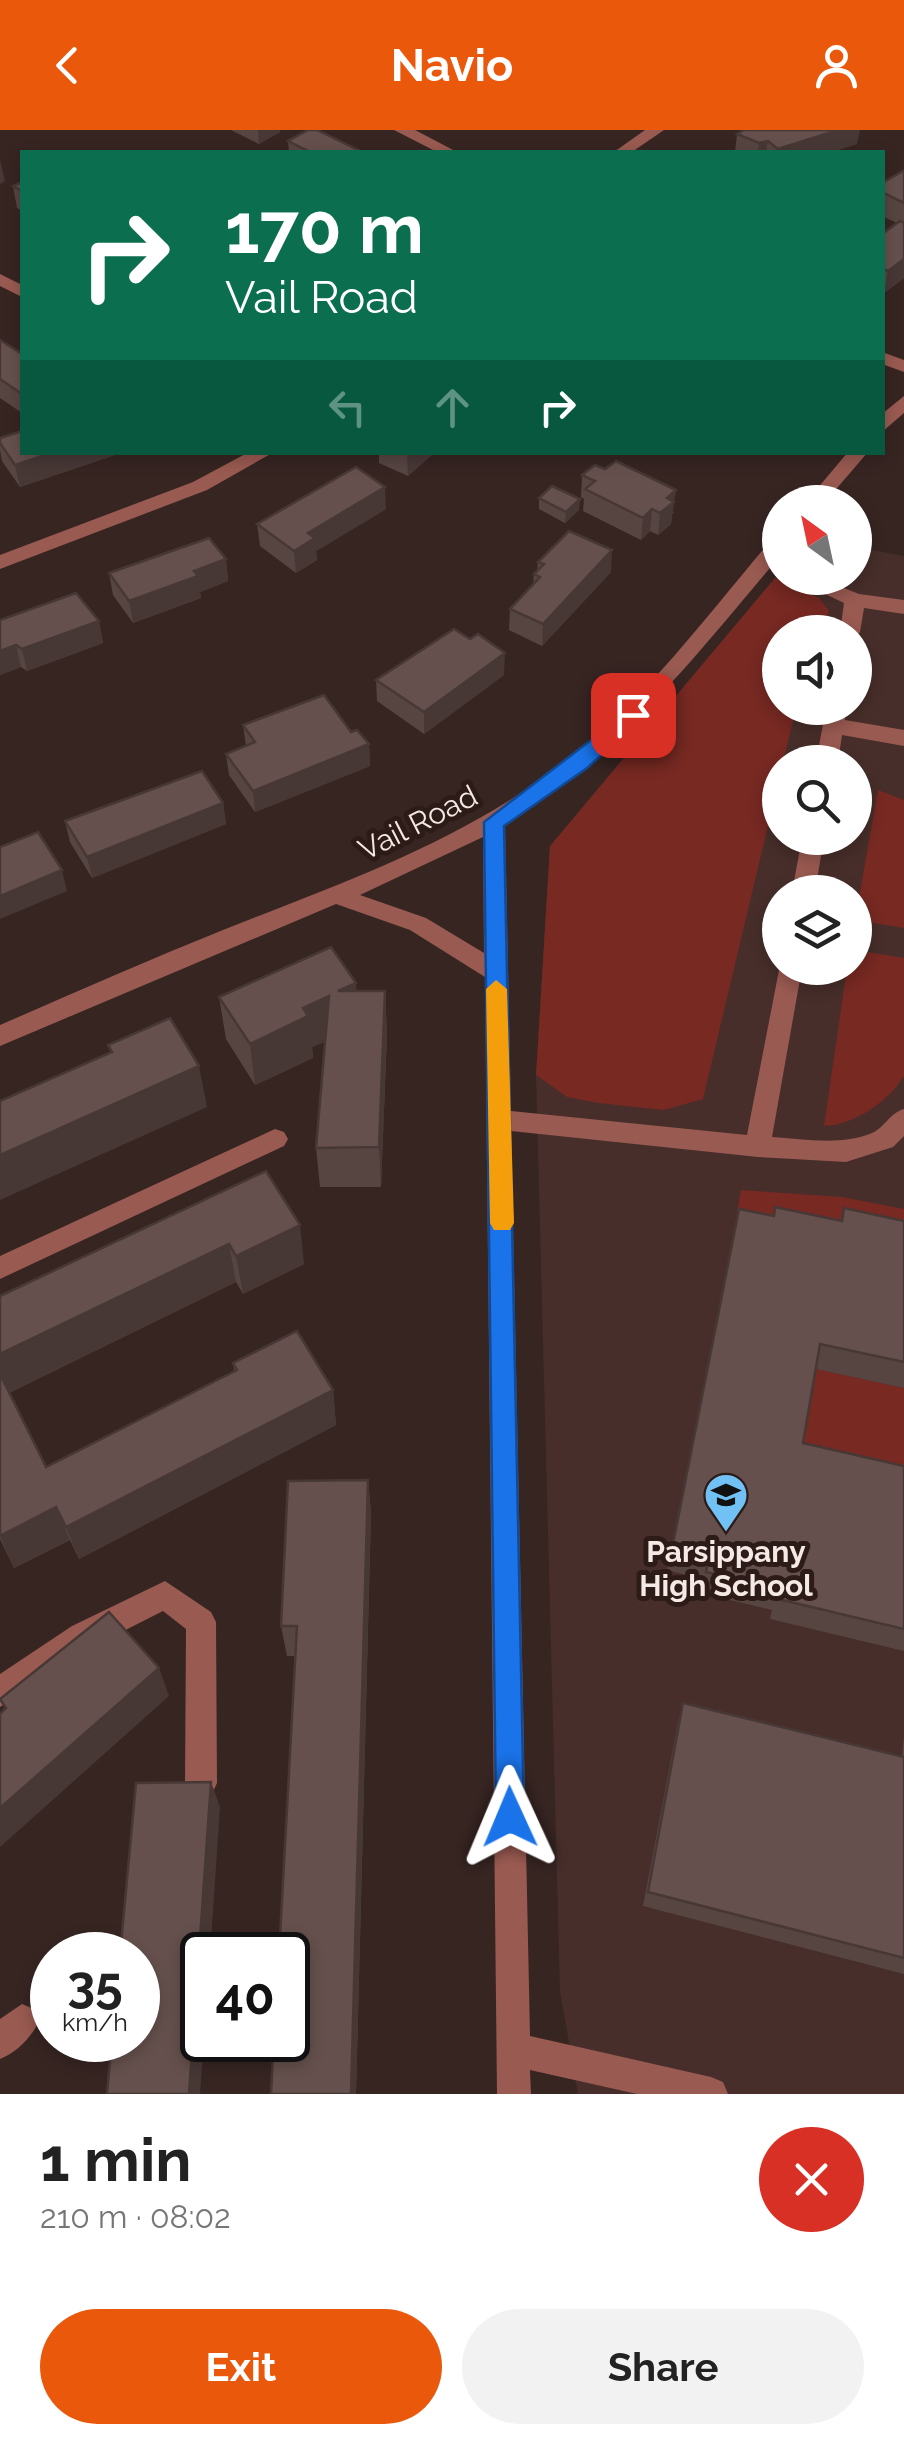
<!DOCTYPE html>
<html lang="en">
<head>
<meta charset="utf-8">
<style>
  :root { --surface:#fff; --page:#f2f2f2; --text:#222; --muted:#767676; --accent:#ea580c }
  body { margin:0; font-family:Raleway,sans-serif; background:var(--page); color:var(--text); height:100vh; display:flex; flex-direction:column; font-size:38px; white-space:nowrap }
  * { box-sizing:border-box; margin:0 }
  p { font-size:32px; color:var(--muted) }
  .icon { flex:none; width:55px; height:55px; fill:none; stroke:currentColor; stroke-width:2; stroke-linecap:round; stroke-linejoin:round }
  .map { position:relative; height:1964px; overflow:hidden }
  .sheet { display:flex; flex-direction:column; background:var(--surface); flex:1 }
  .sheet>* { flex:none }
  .hud { position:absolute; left:20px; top:20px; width:865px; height:305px; border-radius:0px; box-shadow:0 5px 15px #0003; background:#0b6e4f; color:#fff; overflow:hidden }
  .needle { width:65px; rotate:327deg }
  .buttons { position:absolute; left:762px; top:355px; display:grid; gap:20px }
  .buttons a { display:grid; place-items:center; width:110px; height:110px; border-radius:50%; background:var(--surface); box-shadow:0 5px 15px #0003; font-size:50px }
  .speed { position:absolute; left:30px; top:1802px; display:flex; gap:20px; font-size:50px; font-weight:700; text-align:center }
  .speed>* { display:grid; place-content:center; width:130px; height:130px; border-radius:50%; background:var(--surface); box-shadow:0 5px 15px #0003; line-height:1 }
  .speed small { font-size:25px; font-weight:400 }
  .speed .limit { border:5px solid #111; border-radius:15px; background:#fff; color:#111 }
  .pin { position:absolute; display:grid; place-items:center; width:85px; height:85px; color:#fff; margin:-42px; border-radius:20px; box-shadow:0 5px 15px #0006 }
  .me { position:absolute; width:110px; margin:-55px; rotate:359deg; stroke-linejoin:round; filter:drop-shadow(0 0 8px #0008) }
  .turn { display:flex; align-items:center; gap:35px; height:210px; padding:0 40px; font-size:45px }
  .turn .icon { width:130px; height:130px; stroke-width:2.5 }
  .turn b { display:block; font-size:70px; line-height:85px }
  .lanes { display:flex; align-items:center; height:95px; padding:0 40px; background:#0003; justify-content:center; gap:50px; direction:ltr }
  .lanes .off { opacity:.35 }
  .round { display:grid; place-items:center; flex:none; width:105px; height:105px; border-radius:52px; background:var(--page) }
  .head { display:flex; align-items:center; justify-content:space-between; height:170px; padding:0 40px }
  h1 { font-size:60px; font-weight:700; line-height:75px }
  .button { display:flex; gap:20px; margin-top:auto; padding:20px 40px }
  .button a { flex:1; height:115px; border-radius:60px; background:var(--accent); color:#fff; font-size:40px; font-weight:700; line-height:115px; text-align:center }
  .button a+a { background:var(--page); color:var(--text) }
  header { display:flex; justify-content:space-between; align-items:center; height:130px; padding:0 40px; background:var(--accent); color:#fff; font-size:45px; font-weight:700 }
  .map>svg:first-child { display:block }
</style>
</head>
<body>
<header><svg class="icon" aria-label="back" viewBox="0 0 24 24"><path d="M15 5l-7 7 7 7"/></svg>Navio<svg class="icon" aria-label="person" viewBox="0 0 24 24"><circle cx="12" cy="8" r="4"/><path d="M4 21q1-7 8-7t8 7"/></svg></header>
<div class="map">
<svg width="904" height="1964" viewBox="0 0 904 1964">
  <rect width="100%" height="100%" fill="#372522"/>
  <path fill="#472e2a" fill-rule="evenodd" d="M855 417 904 426V1964H578L560 1861 536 945 550 716 780 442V448H855ZM780 502H855V578H780ZM780 632H855V708H780ZM780 762H855V838H780Z"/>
  <g fill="#772922">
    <path d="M775 448 819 468 829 481 822 502H780V578H796L703 969 664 980 598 973 567 967 536 945 550 716Z"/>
    <path d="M878 660 904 670V798L855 790Z"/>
    <path d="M855 820 904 828V946C888 972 854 995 824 996L847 838H855Z"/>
    <path d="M741 1060 842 1067 904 1079V1118L733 1105Z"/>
    <path d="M812 1238 904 1258V1361L795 1336Z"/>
  </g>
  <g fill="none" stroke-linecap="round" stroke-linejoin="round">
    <g fill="#995a51" fill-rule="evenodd">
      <path d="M394 0H415L457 22H437Z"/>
      <path d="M645 0H664L632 22H614Z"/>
      <path d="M0 144 22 155V167L0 156Z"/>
      <path d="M882 222 904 230V242L882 234Z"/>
      <path d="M904 266V283L882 302V284Z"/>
      <path d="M249 322H274L207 360 0 439V425L193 352Z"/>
      <path d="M848 322H868L825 372H806Z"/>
      <path d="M780 407V426C692 530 623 621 505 695L511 981 747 1005 780 835 802 838 772 1007C804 1009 841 1016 872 1003 884 998 890 983 904 979V1006L893 1017 846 1032 758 1027 511 1001 530 1906 711 1947 723 1952 728 1964H637L530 1940 531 1964H497L485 847 410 800 336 774 0 916V895C74 863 148 830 223 800 344 752 470 709 573 625 650 564 709 483 773 408ZM483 707 484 823 426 788 360 765Z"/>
      <path d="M792 448H819L859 464 904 470V484L864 478 860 502 855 508V502H840L844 473Z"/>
      <path d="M826 578H846L845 590 904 600V616L842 605 838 632H816Z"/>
      <path d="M802 708H824L815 762H792Z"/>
      <path d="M275 999 284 1002 288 1009 284 1016 0 1149V1126Z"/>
      <path d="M165 1451 211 1482 216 1492 217 1653 212 1664 201 1669 190 1664 185 1653 186 1499 163 1481 94 1516 0 1577V1544L72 1496Z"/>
      <path d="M22 1874 34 1879 39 1891C31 1908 17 1922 0 1929V1889Z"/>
    </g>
  </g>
  <g fill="#574542">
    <path d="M231 0H280V2L259 14Z"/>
    <path d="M737 4 857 14 831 22H735Z"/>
    <path d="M288 11 358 20V22H289Z"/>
    <path d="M904 42V148L884 163 882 104 897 93 882 86V53Z"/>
    <path d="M22 52V81L17 78 13 56Z"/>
    <path d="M0 210 22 224V283L0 268Z"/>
    <path d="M0 308 22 322H124L20 357 2 331 0 320Z"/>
    <path d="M379 322H435L408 346 379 333Z"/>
    <path d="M582 345 674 382 672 384 671 394 658 405 650 401 641 410 583 381 584 369 581 367Z"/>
    <path d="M539 368 579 380 565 393 539 379Z"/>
    <path d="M386 379 316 421 317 430 296 443 260 416 257 394Z"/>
    <path d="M226 429 228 451 200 462 201 468 133 493 113 465 109 443Z"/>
    <path d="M538 432 611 442 542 516 509 500 510 479 533 454 534 444 537 441Z"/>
    <path d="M0 490 99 491 103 513 27 541 21 537 0 545Z"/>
    <path d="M504 545 424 604 377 571 376 550Z"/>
    <path d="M243 595 351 602 369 614 370 636 255 682 229 645 226 624 246 616Z"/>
    <path d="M223 673 226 694 92 748 70 712 65 691Z"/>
    <path d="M357 861H385L387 903 381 1057H320L316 1018 326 911 312 917 313 928 255 955 226 909 219 867Z"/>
    <path d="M266 1041 304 1134 243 1164 236 1152 9 1263 46 1337 234 1241 233 1233 333 1260 336 1295 79 1429 70 1410 14 1438 0 1409V1166Z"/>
    <path d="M844 1078 904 1091V1258L816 1239 803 1313 904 1336V1521L770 1489 772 1480 700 1463 703 1449 667 1440 739 1079 773 1086 840 1090Z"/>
    <path d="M368 1350 371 1383 356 1964H271L296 1526H287L281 1496Z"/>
    <path d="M683 1573 902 1626 904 1606V1844L643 1776 678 1592Z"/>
  </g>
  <g fill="#473836">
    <path d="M258 0H280V2L259 14Z"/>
    <path d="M838 0H860L857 14 831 22H777L778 19Z"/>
    <path d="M768 11 766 22H758L759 13Z"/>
    <path d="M0 30 5 51 0 54Z"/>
    <path d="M904 129V148L884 163 888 141Z"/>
    <path d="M54 322H124L20 357 15 335Z"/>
    <path d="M409 322H435L408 346 407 324Z"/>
    <path d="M385 357 386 379 316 421 317 430 296 443 294 421 308 403Z"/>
    <path d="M676 360 671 394 658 405 660 383 667 368Z"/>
    <path d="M580 369 579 380 565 393 566 382Z"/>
    <path d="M652 379 650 401 641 410 643 388Z"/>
    <path d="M612 420 611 442 542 516 543 494Z"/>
    <path d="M226 429 228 451 200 462 201 468 133 493 129 471 194 441Z"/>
    <path d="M99 491 103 513 27 541 22 519Z"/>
    <path d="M16 515 21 537 0 545V521Z"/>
    <path d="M505 523 504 545 424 604V582Z"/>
    <path d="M369 614 370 636 255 682 253 661Z"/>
    <path d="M223 673 226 694 92 748 87 727Z"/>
    <path d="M62 740 67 761 0 789V766Z"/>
    <path d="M356 853 359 895 338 861Z"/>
    <path d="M385 861 387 903 381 1057 379 1017Z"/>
    <path d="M329 866 333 908 312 917 313 928 255 955 250 914 303 878Z"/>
    <path d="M199 936 207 977 0 1070V1025Z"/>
    <path d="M300 1095 304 1134 243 1164 236 1126Z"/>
    <path d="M229 1114 236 1152 7 1264 0 1247V1224Z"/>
    <path d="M333 1260 336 1295 79 1429 66 1397Z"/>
    <path d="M368 1350 371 1383 356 1964H351Z"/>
    <path d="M56 1377 70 1410 14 1438 0 1406Z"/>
    <path d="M159 1538 169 1566 0 1717V1678Z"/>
    <path d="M211 1652 220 1677 210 1825H202V1910H204L200 1964H189Z"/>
  </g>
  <g fill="#65504d" stroke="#473836" stroke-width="2.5">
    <path d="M308 0H317L358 20 355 22H302L306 20 288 11Z"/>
    <path d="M744 0H838L778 19 768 11 759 13 737 4Z"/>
    <path d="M903 41 904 42V73L882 62V53Z"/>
    <path d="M22 52V61L13 56Z"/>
    <path d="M900 91 904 93V129L888 141 882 138V104Z"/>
    <path d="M0 210 22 224V264L0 249Z"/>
    <path d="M22 301V322H54L15 335 0 313V308Z"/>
    <path d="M616 331 676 360 667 368 674 372 660 383 652 379 643 388 585 359 595 351 582 345 595 335 605 339Z"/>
    <path d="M356 337 385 357 308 403 315 408 294 421 257 394Z"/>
    <path d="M552 356 580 369 566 382 539 368Z"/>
    <path d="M569 401 612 420 543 494 510 479 540 447 534 444 544 434 538 432Z"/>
    <path d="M209 408 226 429 194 441 198 446 129 471 109 443Z"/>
    <path d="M76 463 99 491 22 519 16 515 0 521V490Z"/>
    <path d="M454 499 470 509 478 504 505 523 424 582 376 550Z"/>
    <path d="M324 565 351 602 357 600 369 614 253 661 226 624 255 612 243 595Z"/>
    <path d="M202 641 223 673 87 727 65 691Z"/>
    <path d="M38 702 62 740 0 766V717Z"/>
    <path d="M331 817 356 853 338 861H385L379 1017 316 1018 329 866 303 878 308 886 250 914 219 867Z"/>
    <path d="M170 888 199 936 0 1025V971L112 922 108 915Z"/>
    <path d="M266 1041 300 1095 236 1126 229 1114 0 1224V1166Z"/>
    <path d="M775 1077 842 1091 844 1078 904 1091V1232L820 1214 803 1313 904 1336V1499L778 1469 780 1459 706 1442 709 1428 672 1419 739 1079 774 1086Z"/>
    <path d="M297 1201 333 1260 66 1397 56 1377 0 1406V1244L46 1337 237 1240 233 1233Z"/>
    <path d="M368 1350 351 1964H271L274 1910H288V1825H279L297 1496H281L288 1351Z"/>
    <path d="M109 1482 159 1538 0 1678V1584L6 1578 0 1569Z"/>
    <path d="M683 1573 904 1627V1828L648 1762Z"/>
    <path d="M211 1652 189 1964H107L112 1910H138V1825H120L136 1653Z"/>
  </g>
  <path fill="#1a73e8" stroke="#114b97" stroke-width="2.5" d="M633 578 643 585 640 590 587 638 504 696 524 1687 520 1697 510 1701 500 1697 496 1687 484 692Z"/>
  <path fill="#f59e0b" d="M496 850 507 859 514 1093 510 1100H494L490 1093 486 859Z"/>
  <defs>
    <symbol id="school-pin" viewBox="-11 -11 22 30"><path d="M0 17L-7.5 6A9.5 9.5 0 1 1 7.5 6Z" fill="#71c1f5" stroke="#2d1b18"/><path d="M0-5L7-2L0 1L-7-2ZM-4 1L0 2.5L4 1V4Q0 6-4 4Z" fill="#111"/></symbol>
  </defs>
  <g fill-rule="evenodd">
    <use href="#school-pin" x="701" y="1340" width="50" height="68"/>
  </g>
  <g text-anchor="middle" stroke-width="10" stroke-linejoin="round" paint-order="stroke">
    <g font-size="30" fill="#f5e9e6" stroke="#2d1b18">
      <text transform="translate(418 693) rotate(-27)" y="10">Vail Road</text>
    </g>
    <g font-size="30" font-weight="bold" fill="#f5e9e6" stroke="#2d1b18">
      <text x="726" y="1432">Parsippany<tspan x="726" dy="34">High School</tspan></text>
    </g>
  </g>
</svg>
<div class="buttons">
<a><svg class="needle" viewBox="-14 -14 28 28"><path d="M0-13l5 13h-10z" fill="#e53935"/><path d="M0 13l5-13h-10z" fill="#767676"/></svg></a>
<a><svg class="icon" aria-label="sound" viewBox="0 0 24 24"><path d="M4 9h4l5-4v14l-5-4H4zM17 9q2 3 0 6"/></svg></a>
<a><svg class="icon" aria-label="search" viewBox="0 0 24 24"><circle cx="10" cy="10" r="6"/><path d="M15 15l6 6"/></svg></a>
<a><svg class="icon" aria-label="layers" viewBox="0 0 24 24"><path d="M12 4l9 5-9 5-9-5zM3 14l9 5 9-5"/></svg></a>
</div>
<div class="speed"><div>35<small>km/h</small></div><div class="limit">40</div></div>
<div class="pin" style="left:633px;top:585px;background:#d93025"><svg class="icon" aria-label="arrive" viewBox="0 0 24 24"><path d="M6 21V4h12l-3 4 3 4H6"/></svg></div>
<svg class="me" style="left:510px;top:1687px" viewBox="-20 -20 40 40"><path d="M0-17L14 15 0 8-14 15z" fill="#1a73e8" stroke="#fff" stroke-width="4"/></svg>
<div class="hud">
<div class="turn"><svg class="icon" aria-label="right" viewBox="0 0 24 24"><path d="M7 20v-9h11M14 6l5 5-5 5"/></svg><div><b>170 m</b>Vail Road</div></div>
<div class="lanes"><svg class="icon off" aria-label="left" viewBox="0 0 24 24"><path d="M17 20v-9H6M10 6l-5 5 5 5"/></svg><svg class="icon off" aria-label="ahead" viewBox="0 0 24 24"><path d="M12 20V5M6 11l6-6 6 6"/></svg><svg class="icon" aria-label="right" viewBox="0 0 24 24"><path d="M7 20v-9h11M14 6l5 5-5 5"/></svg></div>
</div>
</div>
<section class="sheet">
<div class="head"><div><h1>1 min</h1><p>210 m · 08:02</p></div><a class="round" style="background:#d93025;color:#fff"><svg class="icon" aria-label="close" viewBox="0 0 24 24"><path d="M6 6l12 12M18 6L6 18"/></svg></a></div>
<div class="button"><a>Exit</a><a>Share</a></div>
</section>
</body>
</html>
